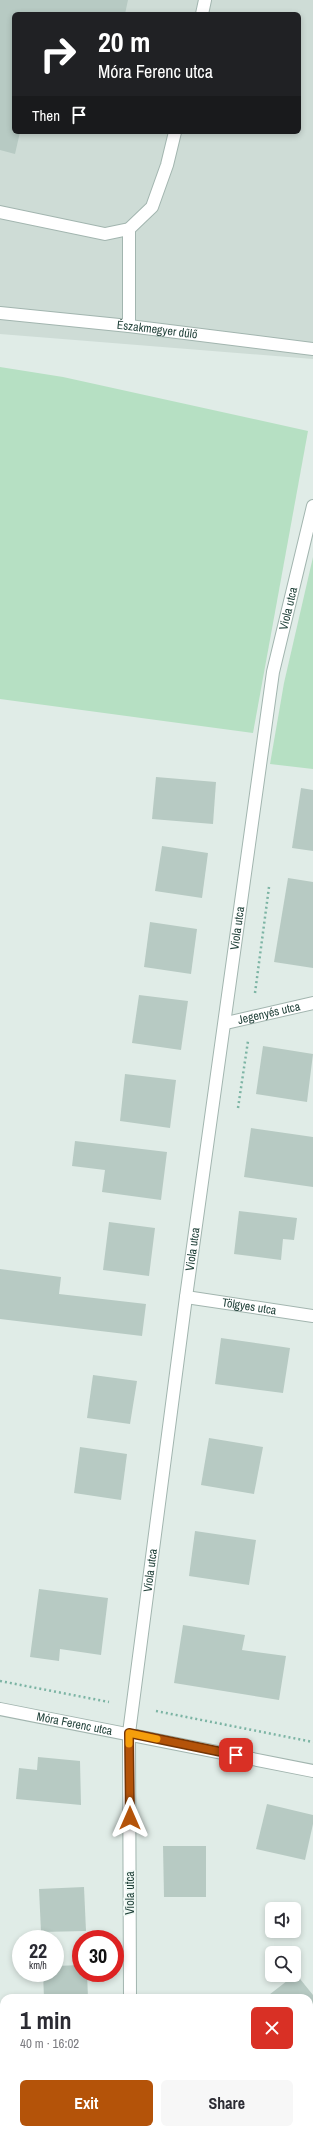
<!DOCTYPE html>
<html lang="en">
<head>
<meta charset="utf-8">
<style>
  :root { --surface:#fff; --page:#f7f7f7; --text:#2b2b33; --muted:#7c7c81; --accent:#b45309 }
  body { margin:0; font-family:"Archivo Narrow",sans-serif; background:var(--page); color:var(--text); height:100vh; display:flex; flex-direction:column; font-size:15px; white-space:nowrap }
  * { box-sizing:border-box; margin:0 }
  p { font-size:13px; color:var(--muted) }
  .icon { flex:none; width:22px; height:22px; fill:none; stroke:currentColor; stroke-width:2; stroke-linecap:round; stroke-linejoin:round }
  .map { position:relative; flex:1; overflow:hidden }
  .drawer { position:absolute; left:0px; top:1994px; width:313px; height:140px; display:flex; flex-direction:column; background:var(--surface); border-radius:12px 12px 0 0; box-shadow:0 2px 6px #0003 }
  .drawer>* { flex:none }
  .top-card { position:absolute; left:12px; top:12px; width:289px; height:122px; border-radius:6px; box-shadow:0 2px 6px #0003; background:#202124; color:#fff; overflow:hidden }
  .controls { position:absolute; left:265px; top:1902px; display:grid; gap:8px }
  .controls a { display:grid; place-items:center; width:36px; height:36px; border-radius:6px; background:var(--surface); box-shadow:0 2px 6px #0003; font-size:20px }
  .speed { position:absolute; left:12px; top:1930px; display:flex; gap:8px; font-size:20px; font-weight:700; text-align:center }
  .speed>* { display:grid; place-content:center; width:52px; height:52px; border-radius:50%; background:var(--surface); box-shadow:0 2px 6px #0003; line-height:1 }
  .speed small { font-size:10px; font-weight:400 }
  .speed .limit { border:6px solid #d22; background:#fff; color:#111 }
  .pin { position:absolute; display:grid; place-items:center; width:34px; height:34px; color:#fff; margin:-17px; border-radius:8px; box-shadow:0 2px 6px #0006 }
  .me { position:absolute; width:44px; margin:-22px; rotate:0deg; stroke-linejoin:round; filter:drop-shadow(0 0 3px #0008) }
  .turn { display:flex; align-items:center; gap:14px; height:84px; padding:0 20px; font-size:18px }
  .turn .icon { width:52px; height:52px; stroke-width:2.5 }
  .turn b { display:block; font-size:28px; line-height:34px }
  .then { display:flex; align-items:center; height:38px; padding:0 20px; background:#0003; gap:8px; font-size:15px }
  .round { display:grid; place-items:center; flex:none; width:42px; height:42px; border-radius:6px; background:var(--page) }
  .summary { display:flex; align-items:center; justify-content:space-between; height:68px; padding:0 20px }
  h1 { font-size:24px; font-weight:700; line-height:30px }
  .button { display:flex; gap:8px; margin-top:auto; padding:8px 20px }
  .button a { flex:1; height:46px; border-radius:6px; background:var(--accent); color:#fff; font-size:16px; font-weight:700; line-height:46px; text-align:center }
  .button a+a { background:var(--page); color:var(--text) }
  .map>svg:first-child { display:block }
</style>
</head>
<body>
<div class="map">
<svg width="313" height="2134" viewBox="0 0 313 2134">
  <rect width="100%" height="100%" fill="#e0ece7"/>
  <path fill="#cedcd6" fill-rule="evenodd" d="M0 0H313V359L0 334ZM14 14H299V132H14Z"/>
  <g fill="#b6e0c3">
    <path d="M0 367 63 377 308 431 253 733 0 699Z"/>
    <path d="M313 557V769L270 764 284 683Z"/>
  </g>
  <g fill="#b7cac3">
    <path d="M0 0H128L125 14H14V132H20L15 154 0 150Z"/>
    <path d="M156 777 216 782 213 824 152 819Z"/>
    <path d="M301 788 313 790V851L292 848Z"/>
    <path d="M162 846 208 853 202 898 155 891Z"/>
    <path d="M288 878 313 882V968L274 962Z"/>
    <path d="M150 922 197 929 191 974 144 967Z"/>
    <path d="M139 995 188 1001 181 1050 132 1043Z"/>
    <path d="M263 1046 313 1054 307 1102 256 1094Z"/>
    <path d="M125 1074 176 1080 170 1128 120 1121Z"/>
    <path d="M251 1128 313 1137V1187L244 1177Z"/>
    <path d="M75 1141 167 1152 161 1200 102 1192 105 1170 72 1166Z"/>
    <path d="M239 1211 297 1218 294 1240 283 1239 281 1260 234 1254Z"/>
    <path d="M109 1222 155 1228 149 1276 103 1270Z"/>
    <path d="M0 1269 61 1277 59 1294 146 1304 142 1336 0 1319Z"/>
    <path d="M221 1338 290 1348 283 1393 215 1384Z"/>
    <path d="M93 1375 137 1381 130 1424 87 1418Z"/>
    <path d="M209 1438 263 1447 254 1494 201 1485Z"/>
    <path d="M80 1447 127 1454 121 1500 74 1493Z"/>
    <path d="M195 1531 256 1540 249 1585 189 1576Z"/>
    <path d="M39 1589 108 1598 101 1655 60 1649 59 1661 30 1657Z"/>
    <path d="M183 1625 245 1635 242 1650 286 1656 279 1700 174 1683Z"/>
    <path d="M38 1757 80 1761 81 1805 16 1799 19 1768 37 1770Z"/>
    <path d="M267 1804 313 1815V1824L305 1860 256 1849Z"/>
    <path d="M163 1846H206V1897H164Z"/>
    <path d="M84 1887 86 1931 41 1932 39 1889Z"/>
    <path d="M81 1965V1973H87L88 1998H44L43 1973H55V1966Z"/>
    <path d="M296 1974 313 1995V2020L309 2023V1998H265Z"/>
    <path d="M70 2130H91L94 2134H64Z"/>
  </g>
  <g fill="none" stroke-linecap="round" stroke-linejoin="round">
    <defs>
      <g id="minor">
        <path d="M202 14 205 0"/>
        <path d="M0 212 105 234 129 229 152 207 167 165 175 132"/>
        <path id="s1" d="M0 313 129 326 313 349"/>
        <path d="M129 326V229"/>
        <path id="s2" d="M226 1023 313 1003"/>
        <path id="s3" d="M186 1297 313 1316"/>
        <path id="s4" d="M0 1709 313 1771"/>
        <path id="s5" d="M130 1998 129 1733 186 1297 273 672 313 506"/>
        <path d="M309 2095 313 2091"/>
        <path d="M162 2130 165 2134"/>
        <path d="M264 2134 269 2130"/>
      </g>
    </defs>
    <use href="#minor" stroke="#a2b5af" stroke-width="14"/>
    <g stroke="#7cb4a4" stroke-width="2.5" stroke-dasharray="2 3" stroke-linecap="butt">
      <path d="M255 993 269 887"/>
      <path d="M238 1108 248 1041"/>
      <path d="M0 1681 109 1702"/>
      <path d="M156 1711 313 1742"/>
      <path d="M309 2062 313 2059"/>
      <path d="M217 2134 222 2130"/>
    </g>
    <use href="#minor" stroke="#fff" stroke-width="12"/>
  </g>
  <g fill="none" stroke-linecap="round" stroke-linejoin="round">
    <defs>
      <path id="route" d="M130 1818 129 1733 236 1755"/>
    </defs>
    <use href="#route" stroke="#753606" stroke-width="10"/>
    <use href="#route" stroke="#b45309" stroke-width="7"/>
    <path stroke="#f59e0b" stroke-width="7" d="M129 1744V1733L157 1739"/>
  </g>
  <g text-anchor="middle" stroke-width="3.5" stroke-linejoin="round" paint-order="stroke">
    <g font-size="12" fill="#1e3f37" stroke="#f0f9f5">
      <text dy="4" stroke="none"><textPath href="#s1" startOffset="158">Északmegyer dűlő</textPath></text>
      <text dy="4" stroke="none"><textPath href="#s5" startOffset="1401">Viola utca</textPath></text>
      <text dy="4" stroke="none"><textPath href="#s5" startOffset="1077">Viola utca</textPath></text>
      <text dy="4" stroke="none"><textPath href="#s2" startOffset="44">Jegenyés utca</textPath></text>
      <text dy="4" stroke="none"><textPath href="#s5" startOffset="753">Viola utca</textPath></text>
      <text dy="4" stroke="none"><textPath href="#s3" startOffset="64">Tölgyes utca</textPath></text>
      <text dy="4" stroke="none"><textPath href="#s5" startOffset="429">Viola utca</textPath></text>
      <text dy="4" stroke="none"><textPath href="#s4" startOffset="76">Móra Ferenc utca</textPath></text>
      <text transform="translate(130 1893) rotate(-90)" y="4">Viola utca</text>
    </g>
  </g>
</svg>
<div class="controls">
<a><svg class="icon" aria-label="sound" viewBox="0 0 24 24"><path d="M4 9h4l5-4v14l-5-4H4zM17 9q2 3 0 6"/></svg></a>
<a><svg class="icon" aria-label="search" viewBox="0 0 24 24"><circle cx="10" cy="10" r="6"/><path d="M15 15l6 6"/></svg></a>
</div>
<div class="speed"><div>22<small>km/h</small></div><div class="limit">30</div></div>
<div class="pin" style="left:236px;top:1755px;background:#d93025"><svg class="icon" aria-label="arrive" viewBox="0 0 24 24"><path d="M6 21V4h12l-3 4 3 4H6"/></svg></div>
<svg class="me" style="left:130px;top:1818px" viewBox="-20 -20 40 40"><path d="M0-17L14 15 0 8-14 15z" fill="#b45309" stroke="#fff" stroke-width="4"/></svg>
<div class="top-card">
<div class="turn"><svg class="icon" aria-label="right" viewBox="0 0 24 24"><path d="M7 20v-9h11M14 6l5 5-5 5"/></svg><div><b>20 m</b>Móra Ferenc utca</div></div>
<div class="then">Then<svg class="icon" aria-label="arrive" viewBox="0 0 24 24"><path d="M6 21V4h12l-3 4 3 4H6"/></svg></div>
</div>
<section class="drawer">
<div class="summary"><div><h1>1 min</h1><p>40 m · 16:02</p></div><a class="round" style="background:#d93025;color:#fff"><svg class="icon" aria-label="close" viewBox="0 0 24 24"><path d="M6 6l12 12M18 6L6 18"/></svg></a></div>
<div class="button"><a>Exit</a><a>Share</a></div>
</section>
</div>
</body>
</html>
